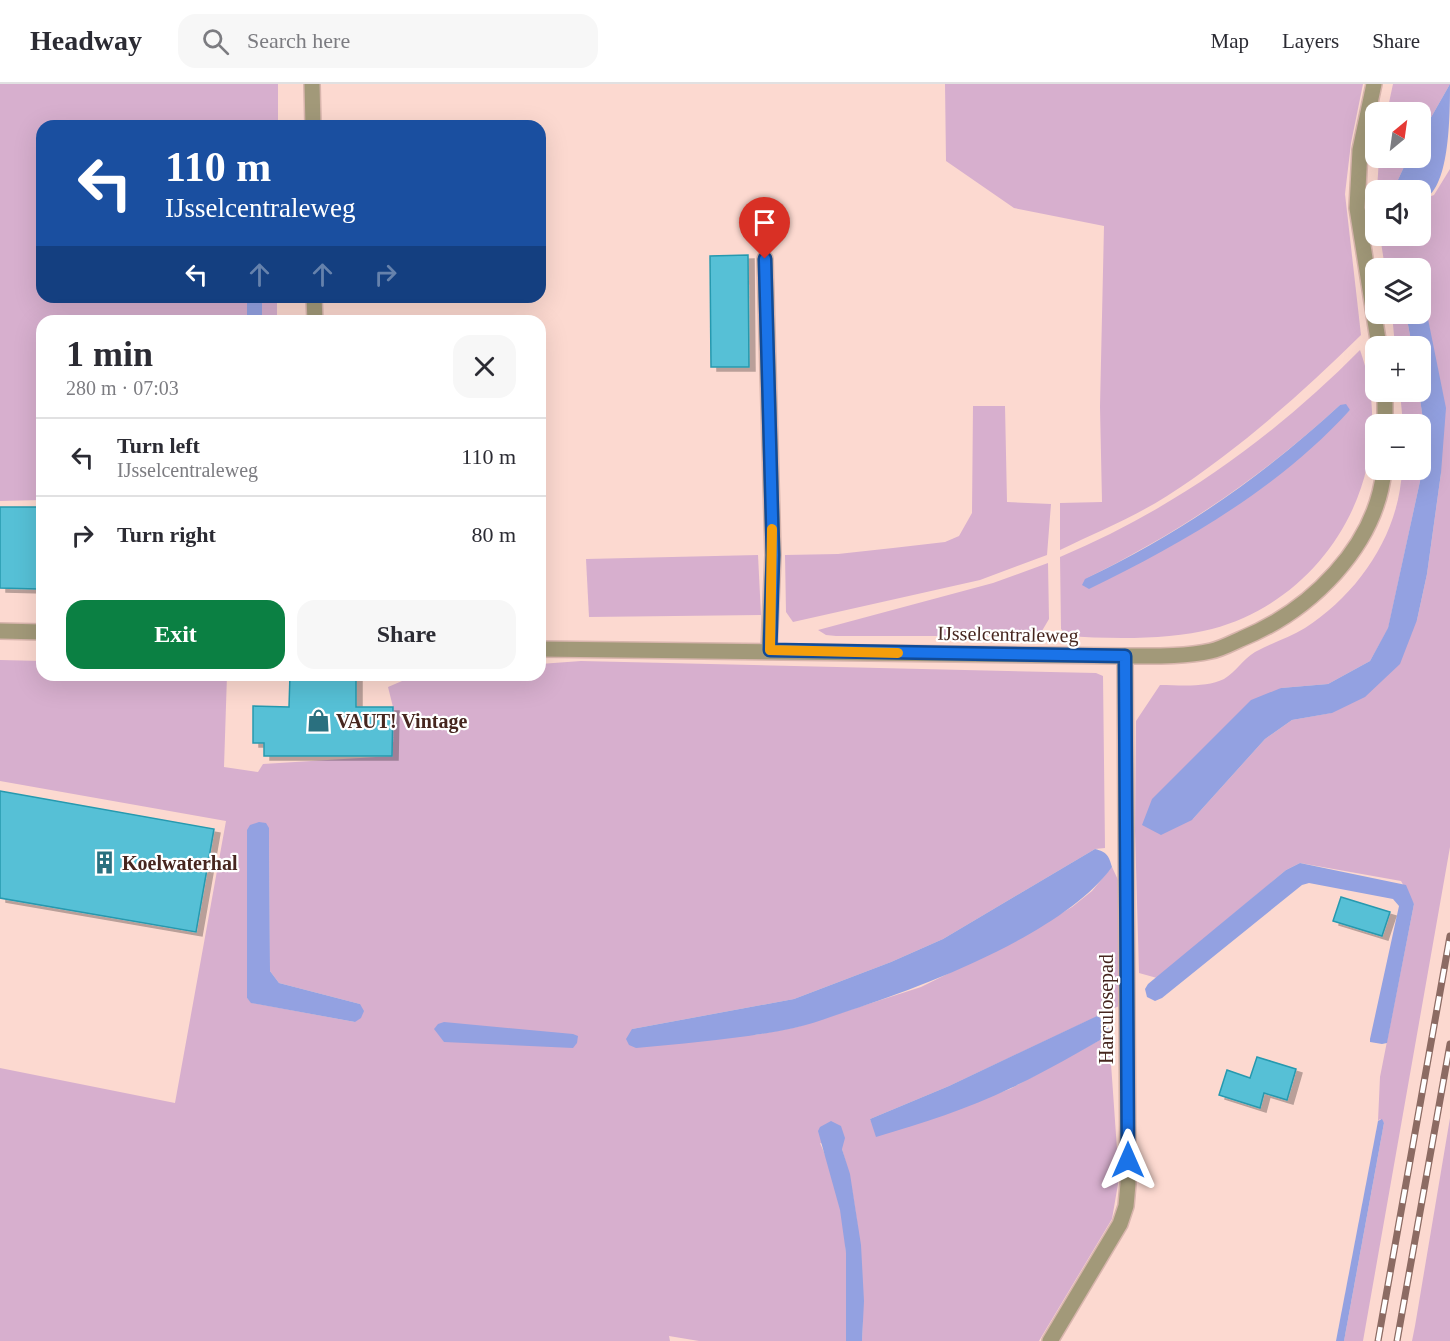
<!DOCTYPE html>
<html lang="en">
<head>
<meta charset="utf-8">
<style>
  :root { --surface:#fff; --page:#f7f7f7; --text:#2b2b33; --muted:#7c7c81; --line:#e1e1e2; --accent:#0b8043 }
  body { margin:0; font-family:"Times New Roman",serif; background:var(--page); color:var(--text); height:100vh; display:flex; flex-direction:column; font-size:22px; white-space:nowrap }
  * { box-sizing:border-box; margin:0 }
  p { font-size:20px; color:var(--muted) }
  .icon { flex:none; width:33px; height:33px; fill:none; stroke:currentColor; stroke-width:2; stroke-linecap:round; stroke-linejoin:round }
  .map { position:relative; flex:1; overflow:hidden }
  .panel { position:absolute; left:36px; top:231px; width:510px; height:366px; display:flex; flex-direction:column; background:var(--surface); border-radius:18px; box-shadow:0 6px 24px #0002 }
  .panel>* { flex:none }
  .guide { position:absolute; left:36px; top:36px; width:510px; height:183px; border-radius:18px; box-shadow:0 6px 24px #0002; background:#1a4fa0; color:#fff; overflow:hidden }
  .needle { width:39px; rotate:29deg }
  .controls { position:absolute; left:1365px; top:18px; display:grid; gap:12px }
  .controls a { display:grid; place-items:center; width:66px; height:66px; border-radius:12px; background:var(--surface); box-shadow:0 6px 24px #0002; font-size:30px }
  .pin { position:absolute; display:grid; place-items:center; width:51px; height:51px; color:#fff; margin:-62px -26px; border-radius:50% 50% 50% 0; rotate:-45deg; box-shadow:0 0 6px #0007 }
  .pin .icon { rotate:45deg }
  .me { position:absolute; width:66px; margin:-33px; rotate:0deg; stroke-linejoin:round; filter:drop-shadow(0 0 4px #0008) }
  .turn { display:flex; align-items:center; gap:21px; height:126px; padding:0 30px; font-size:27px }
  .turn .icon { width:78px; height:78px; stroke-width:2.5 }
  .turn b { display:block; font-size:42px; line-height:51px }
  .lanes { display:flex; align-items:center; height:57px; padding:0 30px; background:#0003; justify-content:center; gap:30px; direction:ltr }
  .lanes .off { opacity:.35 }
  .round { display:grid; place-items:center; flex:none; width:63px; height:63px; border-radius:18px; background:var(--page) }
  .headline { display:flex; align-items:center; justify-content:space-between; height:102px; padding:0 30px }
  h1 { font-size:36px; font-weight:700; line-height:45px }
  .action { display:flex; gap:12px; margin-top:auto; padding:12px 30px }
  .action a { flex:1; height:69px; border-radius:18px; background:var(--accent); color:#fff; font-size:24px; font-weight:700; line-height:69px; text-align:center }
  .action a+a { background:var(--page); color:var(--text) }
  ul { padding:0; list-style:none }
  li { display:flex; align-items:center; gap:18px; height:78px; padding:0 30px; border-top:2px solid var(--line) }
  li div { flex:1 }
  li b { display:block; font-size:22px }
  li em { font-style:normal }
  header { display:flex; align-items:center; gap:36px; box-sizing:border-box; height:84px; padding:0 30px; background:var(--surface); border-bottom:2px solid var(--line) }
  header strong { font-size:28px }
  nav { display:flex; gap:33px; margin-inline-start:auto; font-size:21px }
  .search { width:420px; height:54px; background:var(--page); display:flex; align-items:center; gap:15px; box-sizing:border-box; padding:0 21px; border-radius:18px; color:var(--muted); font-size:22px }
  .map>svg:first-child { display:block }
</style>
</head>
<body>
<header>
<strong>Headway</strong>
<div class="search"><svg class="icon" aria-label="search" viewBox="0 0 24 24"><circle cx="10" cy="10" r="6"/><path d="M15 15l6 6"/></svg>Search here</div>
<nav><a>Map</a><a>Layers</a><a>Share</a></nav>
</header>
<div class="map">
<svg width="1450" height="1257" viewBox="0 0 1450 1257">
  <defs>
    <filter id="shadow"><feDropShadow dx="6" dy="4" stdDeviation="0" flood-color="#0004"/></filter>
  </defs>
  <rect width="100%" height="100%" fill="#fcd9d0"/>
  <g fill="#d7afce" fill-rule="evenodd">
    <path d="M0 0H278V42H42V213H247V237H42V416L0 417Z"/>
    <path d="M945 0H1363L1351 59 1345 110 1361 251C1300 311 1238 366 1167 412 1134 433 1095 449 1060 466V419L1102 418 1100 323 1104 142 1014 124 946 77Z"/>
    <path d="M1393 0H1450L1421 51 1420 28H1387Z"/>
    <path d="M1379 74H1408L1397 98 1399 106H1377Z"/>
    <path d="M1450 85V763L1363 1257H1344L1384 1039 1380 1035 1378 1037 1380 993 1414 820 1401 797 1300 779 1286 786 1157 894 1139 889 1135 747 1136 637 1160 601C1179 601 1206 604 1224 595 1236 588 1243 575 1255 568 1271 559 1289 554 1305 544 1358 510 1399 451 1402 386H1420V340H1403L1400 308H1419L1424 343 1422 388 1388 545 1370 577 1328 600 1281 604 1192 736 1265 655 1292 636 1331 629 1417 536 1427 490 1441 389 1423 221 1421 218 1420 184H1385L1380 152H1420L1421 116 1434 111Z"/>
    <rect x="262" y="213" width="15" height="24"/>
    <path d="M1392 230H1406L1412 262H1395Z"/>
    <path d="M1360 266C1402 382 1332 513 1212 545 1170 556 1111 555 1067 552L1061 545 1060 473C1174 425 1273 354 1360 266ZM1340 321 1350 326 1289 381 1218 433 1085 495C1179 449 1263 392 1340 321Z"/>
    <path d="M973 322H1005L1007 418 1051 420 1047 471 980 496 793 538 786 528 785 471 838 470 893 464 945 458 959 452 972 429Z"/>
    <path d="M758 471 761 531 589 533 586 475Z"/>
    <path d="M1048 479 1049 535 1039 552H836L826 551 818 546 993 499Z"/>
    <path d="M0 576 42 577V591H227L224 683 258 688 263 680 392 672 393 623 388 603 416 591H540V580L581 577 1096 589 1103 592 1105 764 1095 765 943 855 891 878 794 915 632 945 755 951 797 943 921 903 1014 857 1072 823 1092 807 1112 783 1119 798V922L949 1002 870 1035 877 1052 1010 1005 1109 951 1119 1094 1112 1135 1039 1257H862C865 1198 859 1121 842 1065L820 1059C848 1119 850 1192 846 1257H699L669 1252 670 1257H0V984L175 1019 226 737 0 697ZM269 744 270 887 279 899 360 920 355 938 252 919 247 914V746Z"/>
    <path d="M1450 1034V1257H1412L1415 1242Z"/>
  </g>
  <g fill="#93a1e1">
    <path d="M1450 0C1450 31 1450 109 1421 116L1420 106H1399L1397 98 1408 74H1420L1421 51Z"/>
    <rect x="247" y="213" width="15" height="24"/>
    <path d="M1421 218 1428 235 1446 324 1441 389 1427 490 1417 536 1400 580 1365 613 1332 629 1292 636 1265 655 1192 736 1161 751 1142 741 1152 715 1251 616 1281 604 1328 600 1370 577 1388 544 1422 388 1424 343 1419 308 1420 262H1412L1406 230H1420Z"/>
    <path d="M1346 320 1350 326C1279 404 1182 460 1089 505L1082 501 1085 495C1180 450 1263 392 1340 321Z"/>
    <path d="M259 738 266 739 269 744 270 887 279 899 360 920 364 927 361 934 355 938 251 919 247 914V746L250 741Z"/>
    <path d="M1095 765C1107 768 1109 772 1112 783 1064 849 927 901 851 926 832 932 813 940 794 944 742 955 689 959 636 964L629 961 626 955 632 945 794 915 891 878 943 855Z"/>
    <path d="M1300 779 1406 801 1414 820 1387 959 1382 960 1370 958V955L1399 822 1393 815 1309 799 1302 801 1162 914 1155 917 1147 913 1145 905 1148 900 1286 786Z"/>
    <path d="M1097 932C1106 937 1109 940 1109 951 1077 969 1045 988 1011 1004 968 1025 922 1039 876 1053L870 1035 949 1002Z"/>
    <path d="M444 938 573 950 578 952 577 959 573 964 444 958 434 945 438 940Z"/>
    <path d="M1382 1035 1384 1039 1344 1257H1336L1378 1037Z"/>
    <path d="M831 1037 841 1042 845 1054 842 1065 850 1090 861 1161 864 1217 862 1257H846V1169L840 1126 818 1047 820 1043Z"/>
  </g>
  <g fill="#56c0d6" stroke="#2699af" stroke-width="1.5" filter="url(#shadow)">
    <path d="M748 171 749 283H711L710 172Z"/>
    <path d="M0 423H39L38 505 0 504Z"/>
    <path d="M290 591H356V623H393L392 672H264V659H253V622L289 623Z"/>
    <path d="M0 707 214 745 196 848 0 814Z"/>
    <path d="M1341 813 1390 828 1382 852 1333 837Z"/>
    <path d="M1257 973 1296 985 1287 1016 1264 1009 1260 1024 1219 1011 1227 986 1250 994Z"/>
  </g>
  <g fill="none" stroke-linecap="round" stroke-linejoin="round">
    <defs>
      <g id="lane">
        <path d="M312 0 313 42"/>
        <path d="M765 175 773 471 769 566"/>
        <path d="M314 213 315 237"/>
        <path d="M0 547 42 548"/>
        <path d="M540 565 1125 572"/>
      </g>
      <g id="street">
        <path d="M1374 0 1360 66 1357 124 1379 262"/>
        <path d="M1385 308V340"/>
        <path d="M1050 1257 1120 1140 1126 1122 1128 1100 1125 572C1153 572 1184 573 1211 567 1221 565 1232 559 1241 555 1310 527 1376 463 1384 386"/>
      </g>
    </defs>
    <use href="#lane" stroke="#d8b5ad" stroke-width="18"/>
    <use href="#street" stroke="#d8b5ad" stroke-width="18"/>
    <use href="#lane" stroke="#a29979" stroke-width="15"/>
    <use href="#street" stroke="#a29979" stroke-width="15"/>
    <defs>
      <g id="rail">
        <path d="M1378 1257 1450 852"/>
        <path d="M1397 1257 1450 960"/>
      </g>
    </defs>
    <use href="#rail" stroke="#8c6b63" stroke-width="7"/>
    <use href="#rail" stroke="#fff" stroke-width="4.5" stroke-dasharray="14" stroke-linecap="butt"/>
  </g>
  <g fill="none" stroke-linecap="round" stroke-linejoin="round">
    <defs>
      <path id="route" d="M765 175 773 471 770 566 1125 572 1128 1076"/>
    </defs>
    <use href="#route" stroke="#114b97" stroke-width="15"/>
    <use href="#route" stroke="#1a73e8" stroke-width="10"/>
    <path stroke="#f59e0b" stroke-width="10" d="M772 445 770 566 898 569"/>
  </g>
  <defs>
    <symbol id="shop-bare" viewBox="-9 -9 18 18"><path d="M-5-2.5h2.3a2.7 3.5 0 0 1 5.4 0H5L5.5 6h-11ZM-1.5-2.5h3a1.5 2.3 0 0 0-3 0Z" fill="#2a707f" stroke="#fff" stroke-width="2.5" paint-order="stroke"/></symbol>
    <symbol id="building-bare" viewBox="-9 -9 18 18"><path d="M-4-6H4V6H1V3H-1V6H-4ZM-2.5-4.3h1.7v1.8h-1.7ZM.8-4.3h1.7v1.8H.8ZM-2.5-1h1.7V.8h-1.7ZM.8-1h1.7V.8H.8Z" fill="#2a707f" stroke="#fff" stroke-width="2.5" paint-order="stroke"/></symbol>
  </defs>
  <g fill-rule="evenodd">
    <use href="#shop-bare" x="302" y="620" width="33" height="33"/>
    <use href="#building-bare" x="88" y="762" width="33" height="33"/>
  </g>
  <g text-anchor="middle" stroke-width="4.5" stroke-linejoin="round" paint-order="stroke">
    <g font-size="20" fill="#46261f" stroke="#fff">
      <text transform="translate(1008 550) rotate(1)" y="7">IJsselcentraleweg</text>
      <text transform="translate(1106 925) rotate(-90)" y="7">Harculosepad</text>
    </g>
    <g font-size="20" font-weight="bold" fill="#46261f" stroke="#fff" text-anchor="start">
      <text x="336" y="644">VAUT! Vintage</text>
      <text x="122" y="786">Koelwaterhal</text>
    </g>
  </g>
</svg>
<div class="controls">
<a><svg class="needle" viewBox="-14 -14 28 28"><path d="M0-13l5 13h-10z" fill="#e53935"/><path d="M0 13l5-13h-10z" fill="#7c7c81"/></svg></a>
<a><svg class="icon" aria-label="sound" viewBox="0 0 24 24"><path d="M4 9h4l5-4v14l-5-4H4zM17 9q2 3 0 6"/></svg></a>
<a><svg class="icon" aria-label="layers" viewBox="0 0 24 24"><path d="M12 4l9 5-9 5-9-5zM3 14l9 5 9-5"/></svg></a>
<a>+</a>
<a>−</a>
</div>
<div class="pin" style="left:765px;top:175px;background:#d93025"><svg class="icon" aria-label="arrive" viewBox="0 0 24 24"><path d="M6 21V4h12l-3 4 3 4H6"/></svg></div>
<svg class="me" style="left:1128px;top:1076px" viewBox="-20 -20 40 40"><path d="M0-17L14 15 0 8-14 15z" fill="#1a73e8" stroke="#fff" stroke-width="4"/></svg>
<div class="guide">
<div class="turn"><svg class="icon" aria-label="left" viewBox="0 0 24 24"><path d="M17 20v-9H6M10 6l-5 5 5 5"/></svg><div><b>110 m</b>IJsselcentraleweg</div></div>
<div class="lanes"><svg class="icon" aria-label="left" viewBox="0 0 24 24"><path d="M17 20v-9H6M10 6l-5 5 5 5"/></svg><svg class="icon off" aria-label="ahead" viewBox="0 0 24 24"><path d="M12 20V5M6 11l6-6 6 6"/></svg><svg class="icon off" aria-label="ahead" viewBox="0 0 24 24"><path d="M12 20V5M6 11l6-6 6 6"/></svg><svg class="icon off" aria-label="right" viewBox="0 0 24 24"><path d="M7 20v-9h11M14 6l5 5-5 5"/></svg></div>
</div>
<section class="panel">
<div class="headline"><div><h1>1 min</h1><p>280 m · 07:03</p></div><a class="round"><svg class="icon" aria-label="close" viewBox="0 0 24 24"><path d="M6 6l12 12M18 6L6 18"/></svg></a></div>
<ul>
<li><svg class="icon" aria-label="left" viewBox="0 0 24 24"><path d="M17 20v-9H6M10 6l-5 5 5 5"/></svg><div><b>Turn left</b><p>IJsselcentraleweg</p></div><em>110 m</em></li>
<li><svg class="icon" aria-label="right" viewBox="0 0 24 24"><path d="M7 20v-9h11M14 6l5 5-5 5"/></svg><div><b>Turn right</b></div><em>80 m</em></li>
</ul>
<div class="action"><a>Exit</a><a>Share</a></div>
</section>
</div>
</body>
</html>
